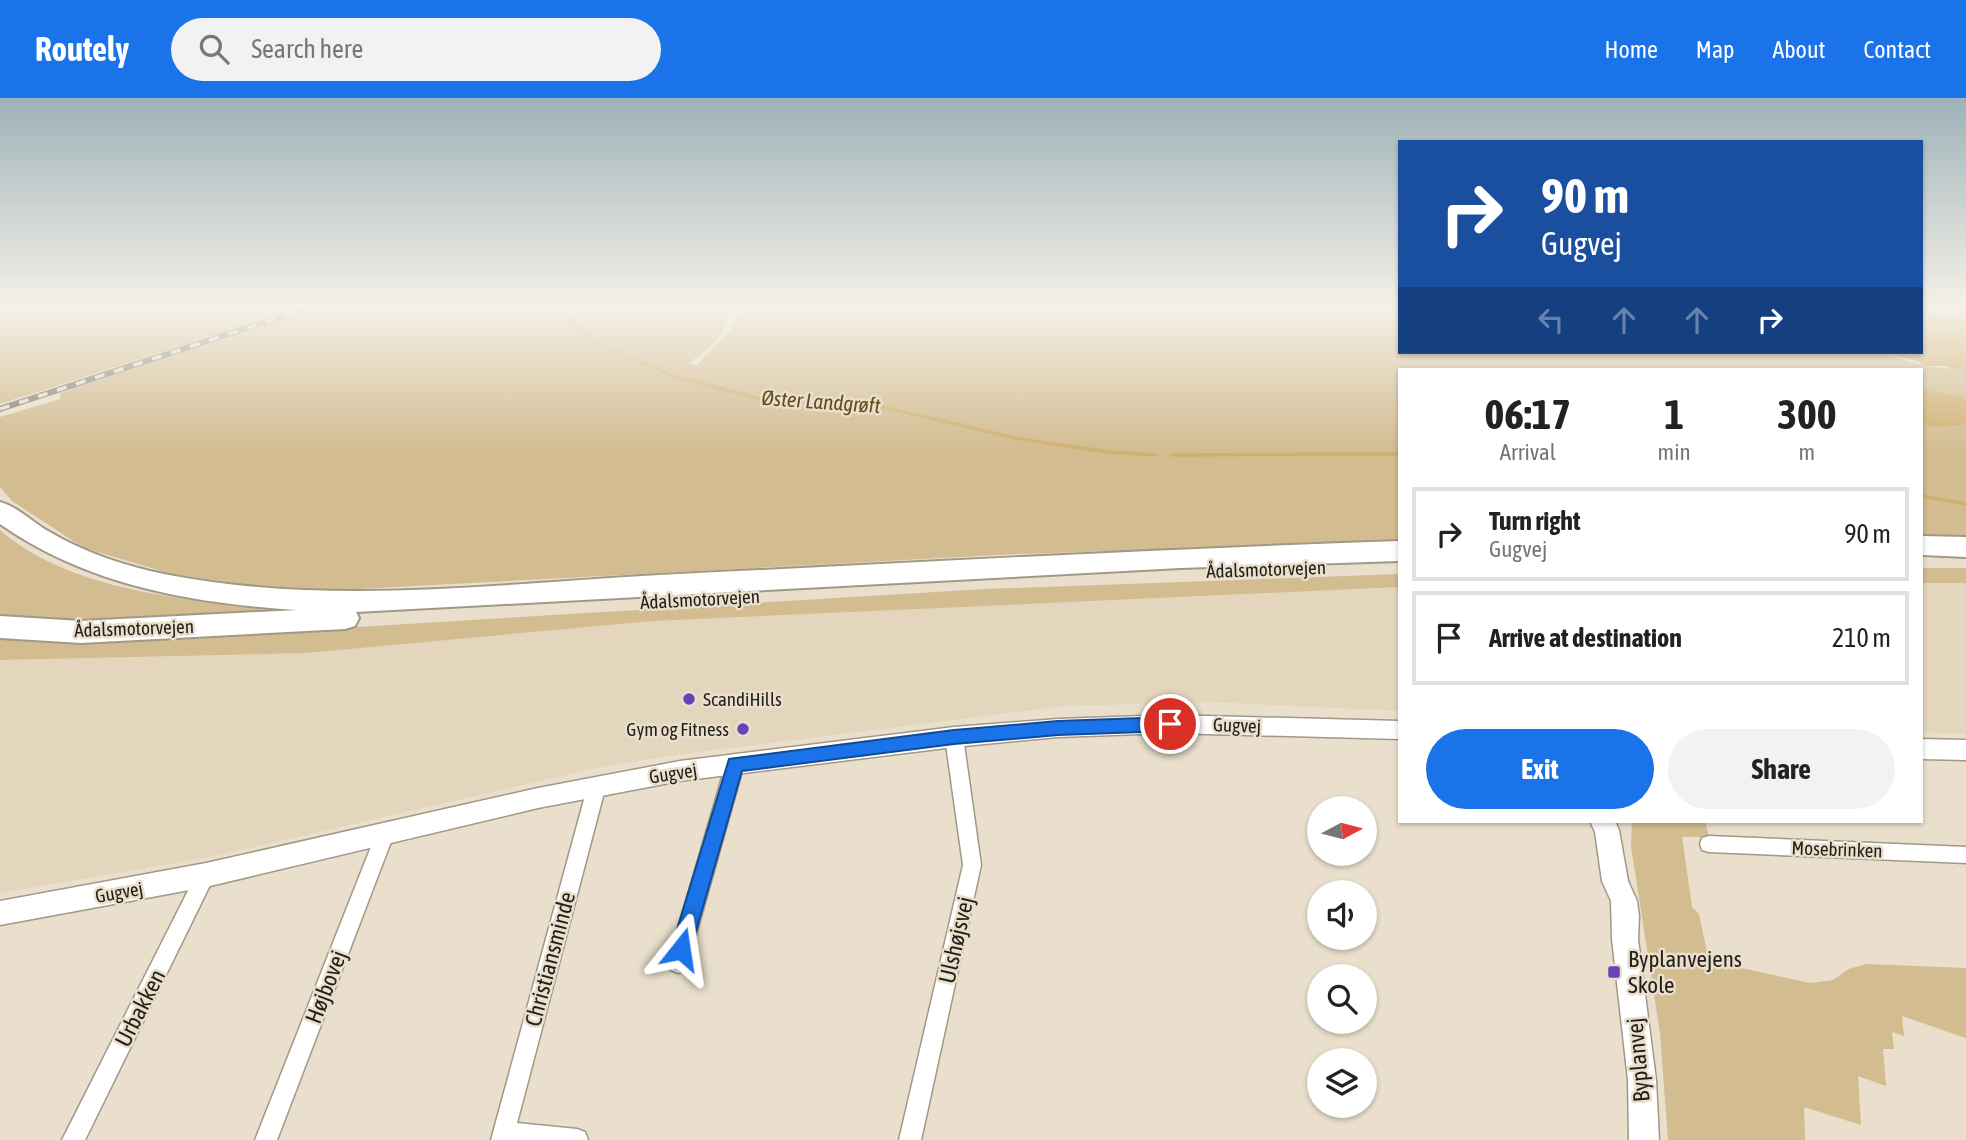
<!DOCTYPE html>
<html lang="en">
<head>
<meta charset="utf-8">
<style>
  :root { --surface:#fff; --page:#f2f2f2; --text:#222; --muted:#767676; --line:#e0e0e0; --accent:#1a73e8 }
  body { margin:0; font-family:"Asap Condensed",sans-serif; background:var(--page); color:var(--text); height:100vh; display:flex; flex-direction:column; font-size:26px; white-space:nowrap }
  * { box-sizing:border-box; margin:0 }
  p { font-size:23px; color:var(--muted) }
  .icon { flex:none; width:38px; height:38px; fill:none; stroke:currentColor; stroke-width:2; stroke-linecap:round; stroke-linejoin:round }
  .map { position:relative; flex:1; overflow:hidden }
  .drawer { position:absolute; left:1398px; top:270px; width:525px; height:455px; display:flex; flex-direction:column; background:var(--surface); border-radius:0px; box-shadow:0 2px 5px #0004 }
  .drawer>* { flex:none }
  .hud { position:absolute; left:1398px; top:42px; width:525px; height:214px; border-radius:0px; box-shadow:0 2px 5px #0004; background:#1a4fa0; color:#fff; overflow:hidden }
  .needle { width:46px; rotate:83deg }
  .tools { position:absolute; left:1307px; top:698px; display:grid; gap:14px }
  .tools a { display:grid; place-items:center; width:70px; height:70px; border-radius:50%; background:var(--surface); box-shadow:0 2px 5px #0004; font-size:35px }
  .pin { position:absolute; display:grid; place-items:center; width:60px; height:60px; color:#fff; margin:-30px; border:4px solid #fff; border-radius:50%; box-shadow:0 2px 7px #0007 }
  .me { position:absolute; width:77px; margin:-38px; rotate:15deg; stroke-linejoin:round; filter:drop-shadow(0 0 5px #0008) }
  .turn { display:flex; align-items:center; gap:24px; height:147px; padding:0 28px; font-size:32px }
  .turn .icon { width:91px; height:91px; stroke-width:2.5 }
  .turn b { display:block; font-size:49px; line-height:60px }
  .lanes { display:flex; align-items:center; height:66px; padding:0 28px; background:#0003; justify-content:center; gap:35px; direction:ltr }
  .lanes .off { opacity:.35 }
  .eta { display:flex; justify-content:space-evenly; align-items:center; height:119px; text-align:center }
  .eta b { font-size:42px; font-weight:700; line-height:49px }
  .cta { display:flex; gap:14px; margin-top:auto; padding:14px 28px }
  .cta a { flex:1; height:80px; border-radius:42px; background:var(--accent); color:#fff; font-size:28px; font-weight:700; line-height:80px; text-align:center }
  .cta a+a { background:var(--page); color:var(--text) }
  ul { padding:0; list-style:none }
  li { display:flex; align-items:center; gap:21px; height:94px; margin:0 14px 10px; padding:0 14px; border:4px solid var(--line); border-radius:0px }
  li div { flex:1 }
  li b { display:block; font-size:26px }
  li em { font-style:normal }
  header { display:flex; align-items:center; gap:42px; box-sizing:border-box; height:98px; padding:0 35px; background:var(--accent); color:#fff }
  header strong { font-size:33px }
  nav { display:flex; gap:38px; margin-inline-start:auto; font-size:24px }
  .search { width:490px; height:63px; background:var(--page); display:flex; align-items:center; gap:18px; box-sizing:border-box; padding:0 24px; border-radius:38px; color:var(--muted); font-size:26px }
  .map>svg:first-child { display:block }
</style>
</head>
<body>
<header>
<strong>Routely</strong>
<div class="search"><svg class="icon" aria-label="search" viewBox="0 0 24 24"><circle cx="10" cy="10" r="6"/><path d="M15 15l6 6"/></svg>Search here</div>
<nav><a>Home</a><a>Map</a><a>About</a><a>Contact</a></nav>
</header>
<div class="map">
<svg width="1966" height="1042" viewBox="0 0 1966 1042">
  <rect width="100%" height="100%" fill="#e9dfcc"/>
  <g fill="#e3d6bc">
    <path d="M1922 485H1966V636L1922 634Z"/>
    <path d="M1400 489V613L1211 604 1064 608 674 657 592 671 215 758 0 795V562L306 555 653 523Z"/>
  </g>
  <g fill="#d2bc90">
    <path d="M0 207H308L0 306Z"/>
    <path d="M326 207H731C730 233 710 251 689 265L696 268 730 233 744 207H1400V254H1879C1894 257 1915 266 1927 268 1941 270 1953 270 1966 274V301L1922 290V271H1400V444L1018 456 339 492 256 488 172 476 84 450 12 403 0 389V319L60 301V295Z"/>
    <path d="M1922 327 1935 330 1966 327V440H1922Z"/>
    <path d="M0 432C66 490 178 502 262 509L259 516C174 519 84 531 0 516Z"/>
    <rect x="1922" y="470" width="44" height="15"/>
    <path d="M1400 476V489L653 523 306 555 0 562V539L291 533 985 491Z"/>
    <path d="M1632 723H1705L1709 739H1682L1692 809 1699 816 1708 859 1714 864 1810 885 1833 882 1849 871 1866 866 1966 870V940L1902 918 1904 938 1892 934 1894 951H1883L1886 988 1858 978 1861 1027 1804 1009 1805 1042H1668L1660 935 1631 748Z"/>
  </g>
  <g fill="#cfb071">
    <path d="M1922 207H1966V274L1944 268H1925L1915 262 1879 254H1922Z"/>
    <path d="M1922 290 1966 301V327L1935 330 1922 327Z"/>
  </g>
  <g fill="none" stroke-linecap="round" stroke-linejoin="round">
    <g stroke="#cfb071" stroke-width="3.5">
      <path d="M301 207 308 214 314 215 400 207"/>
      <path d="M503 207 565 217 600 248 676 279 757 300 783 303 843 300 1020 341 1108 354 1156 357"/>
      <path d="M1172 357 1400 356"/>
      <path d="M1922 398 1966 406"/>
    </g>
    <defs>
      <g id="street">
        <path d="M954 632 960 634 963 639 981 767 921 1042H899L963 767 945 639 948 634Z"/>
        <path d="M735 659 741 661 744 666 688 865 685 872 678 875 671 872 668 865 726 666 729 661Z"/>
        <path d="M597 679 603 682 606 687 517 1025 577 1031 585 1034 588 1042H491L588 687 591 682Z"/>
        <path d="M385 728 391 730 394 736 277 1042H255L376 736 379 730Z"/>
        <path d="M1709 738 1966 749V765L1709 754 1702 752 1700 746 1702 740Z"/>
        <path d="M206 768 213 771 215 777 85 1042H62L199 771Z"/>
      </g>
      <g id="secondary">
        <path d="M1170 617 1400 623V641L1170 635 1058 639 954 649 680 683 538 710 206 789 0 827V803L206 765 538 690 680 663 954 629 1058 621Z"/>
        <path d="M1922 641 1966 642V662L1922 661Z"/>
        <path d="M1590 723H1615L1619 732 1628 783 1637 803 1639 818 1638 841 1656 982 1659 1042H1629L1628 982 1612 841 1611 803 1602 783 1595 734Z"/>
      </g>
      <g id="highway">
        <path d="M0 404C18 409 32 424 48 433 85 455 127 469 169 477 330 508 497 486 659 477 906 465 1153 451 1400 443V463L1180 470 356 514 359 520 355 528 345 531 81 545 0 540V518L81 523 297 512C191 505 89 488 0 426Z"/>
        <path d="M1922 438 1966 439V459L1922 457Z"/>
      </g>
    </defs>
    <use href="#street" stroke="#a19886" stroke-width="3"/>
    <use href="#secondary" stroke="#a19886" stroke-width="3"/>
    <use href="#highway" stroke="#a19886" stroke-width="4"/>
    <use href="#street" fill="#fff" fill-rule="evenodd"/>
    <use href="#secondary" fill="#fff" fill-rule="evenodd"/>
    <use href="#highway" fill="#fff" fill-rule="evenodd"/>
    <defs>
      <path id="rail" d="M0 311 317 207"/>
    </defs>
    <use href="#rail" stroke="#868073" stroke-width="6"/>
    <use href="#rail" stroke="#e9dfcc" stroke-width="3.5" stroke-dasharray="10" stroke-linecap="butt"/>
  </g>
  <linearGradient id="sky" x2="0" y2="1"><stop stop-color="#9eb2b8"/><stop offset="0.59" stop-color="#f5f1e8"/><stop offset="1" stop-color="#f5f1e8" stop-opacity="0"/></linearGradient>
  <rect width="1966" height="353" fill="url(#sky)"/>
  <path fill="#1a73e8" stroke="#114b97" stroke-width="2" d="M1170 619 1176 621 1179 626 1176 631 1170 633 1058 637 954 646 742 673 691 851 689 858 681 860 674 858 671 851 729 661 954 632 1058 623Z"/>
  <g fill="#6a41b9" stroke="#e9dfcc" stroke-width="2.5">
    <circle cx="689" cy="601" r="7"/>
    <circle cx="743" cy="631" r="7"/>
    <rect x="1607" y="867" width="14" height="14" rx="3.5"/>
  </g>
  <g text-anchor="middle" stroke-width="5" stroke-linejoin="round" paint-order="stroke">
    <g font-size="19" fill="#221f18" stroke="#e9dfcc">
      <text transform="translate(1266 471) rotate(-2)" y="7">Ådalsmotorvejen</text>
      <text transform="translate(700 501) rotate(-3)" y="7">Ådalsmotorvejen</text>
      <text transform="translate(134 530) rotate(-2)" y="7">Ådalsmotorvejen</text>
      <text transform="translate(1237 627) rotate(2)" y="7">Gugvej</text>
      <text transform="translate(673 675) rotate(-9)" y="7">Gugvej</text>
      <text transform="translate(1837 751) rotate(2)" y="7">Mosebrinken</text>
      <text transform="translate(119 794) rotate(-10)" y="7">Gugvej</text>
    </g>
    <g font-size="19" fill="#221f18" stroke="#e9dfcc" text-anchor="start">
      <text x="703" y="608">ScandiHills</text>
      <text x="729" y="638" text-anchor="end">Gym og Fitness</text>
    </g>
    <g font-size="21" font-style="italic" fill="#614c1b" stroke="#e9dfcc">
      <text transform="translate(821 304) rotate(4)" y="7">Øster Landgrøft</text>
    </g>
    <g font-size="23" fill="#221f18" stroke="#e9dfcc">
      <text transform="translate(956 842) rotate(-77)" y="8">Ulshøjsvej</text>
      <text transform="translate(550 861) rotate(-75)" y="8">Christiansminde</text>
      <text transform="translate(326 889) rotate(-69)" y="8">Højbovej</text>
      <text transform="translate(140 910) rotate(-63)" y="8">Urbakken</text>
      <text transform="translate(1638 962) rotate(-95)" y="8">Byplanvej</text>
    </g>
    <g font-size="23" fill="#221f18" stroke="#e9dfcc" text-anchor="start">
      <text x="1628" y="869">Byplanvejens<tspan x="1628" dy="26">Skole</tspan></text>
    </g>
  </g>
</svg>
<div class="tools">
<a><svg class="needle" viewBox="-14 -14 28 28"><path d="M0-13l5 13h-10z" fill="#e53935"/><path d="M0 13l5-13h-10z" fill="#767676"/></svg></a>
<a><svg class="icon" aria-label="sound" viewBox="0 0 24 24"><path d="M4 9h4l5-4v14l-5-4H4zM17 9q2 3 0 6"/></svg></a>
<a><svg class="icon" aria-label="search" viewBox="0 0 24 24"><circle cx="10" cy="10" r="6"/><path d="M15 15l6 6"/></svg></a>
<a><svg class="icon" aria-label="layers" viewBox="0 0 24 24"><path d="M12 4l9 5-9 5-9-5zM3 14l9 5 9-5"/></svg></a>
</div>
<div class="pin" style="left:1170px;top:626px;background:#d93025"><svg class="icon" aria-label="arrive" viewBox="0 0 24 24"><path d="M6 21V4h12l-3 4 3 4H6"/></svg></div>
<svg class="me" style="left:681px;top:851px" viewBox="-20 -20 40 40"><path d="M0-17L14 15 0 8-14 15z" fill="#1a73e8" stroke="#fff" stroke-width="4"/></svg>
<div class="hud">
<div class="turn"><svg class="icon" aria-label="right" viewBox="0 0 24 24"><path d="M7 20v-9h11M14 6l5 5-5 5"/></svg><div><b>90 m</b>Gugvej</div></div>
<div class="lanes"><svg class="icon off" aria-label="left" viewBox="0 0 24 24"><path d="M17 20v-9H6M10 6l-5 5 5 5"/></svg><svg class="icon off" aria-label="ahead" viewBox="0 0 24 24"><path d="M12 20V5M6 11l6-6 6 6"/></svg><svg class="icon off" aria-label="ahead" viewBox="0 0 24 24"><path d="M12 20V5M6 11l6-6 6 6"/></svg><svg class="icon" aria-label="right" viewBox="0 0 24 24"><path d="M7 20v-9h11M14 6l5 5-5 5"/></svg></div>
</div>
<section class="drawer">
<div class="eta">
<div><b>06:17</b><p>Arrival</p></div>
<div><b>1</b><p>min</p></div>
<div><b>300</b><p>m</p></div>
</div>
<ul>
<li><svg class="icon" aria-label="right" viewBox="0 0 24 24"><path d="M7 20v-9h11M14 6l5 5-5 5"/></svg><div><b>Turn right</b><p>Gugvej</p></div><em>90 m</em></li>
<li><svg class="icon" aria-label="arrive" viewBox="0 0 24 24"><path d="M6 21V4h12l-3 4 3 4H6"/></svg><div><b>Arrive at destination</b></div><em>210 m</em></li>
</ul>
<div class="cta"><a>Exit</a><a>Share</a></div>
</section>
</div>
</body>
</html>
